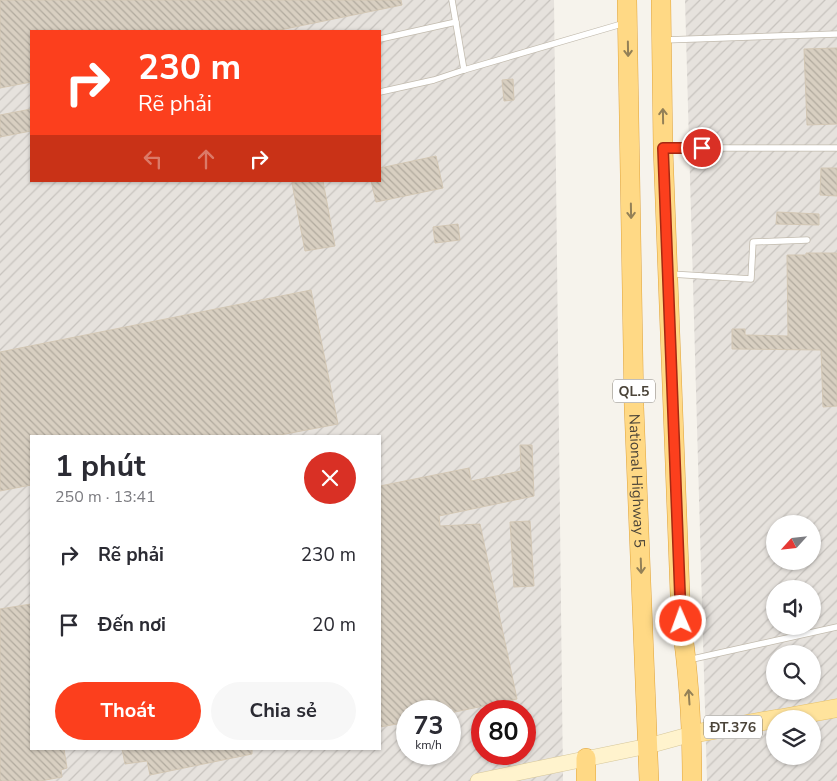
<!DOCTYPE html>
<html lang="vi">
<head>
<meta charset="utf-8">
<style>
  :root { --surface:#fff; --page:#f7f7f7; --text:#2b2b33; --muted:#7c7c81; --accent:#fc3f1d }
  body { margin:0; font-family:"Nunito Sans",sans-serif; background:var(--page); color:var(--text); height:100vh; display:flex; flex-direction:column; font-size:19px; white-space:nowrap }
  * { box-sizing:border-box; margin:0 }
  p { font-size:16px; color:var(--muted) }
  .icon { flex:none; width:28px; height:28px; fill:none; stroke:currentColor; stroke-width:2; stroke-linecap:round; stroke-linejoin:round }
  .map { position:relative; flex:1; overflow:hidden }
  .sheet { position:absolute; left:30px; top:435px; width:351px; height:315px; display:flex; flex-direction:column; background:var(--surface); border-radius:0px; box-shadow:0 1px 4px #0004 }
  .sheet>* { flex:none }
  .banner { position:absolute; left:30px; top:30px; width:351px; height:152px; border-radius:0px; box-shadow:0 1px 4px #0004; background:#fc3f1d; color:#fff; overflow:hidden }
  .needle { width:32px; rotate:243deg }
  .tools { position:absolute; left:766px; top:515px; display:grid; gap:10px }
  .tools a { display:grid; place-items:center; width:55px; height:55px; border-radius:50%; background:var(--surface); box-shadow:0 1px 4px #0004; font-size:25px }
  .speed { position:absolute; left:396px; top:700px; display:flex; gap:10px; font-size:25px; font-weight:700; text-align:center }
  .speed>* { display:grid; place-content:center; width:65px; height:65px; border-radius:50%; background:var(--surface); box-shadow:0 1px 4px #0004; line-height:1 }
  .speed small { font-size:12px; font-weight:400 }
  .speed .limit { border:8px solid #d22; background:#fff; color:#111 }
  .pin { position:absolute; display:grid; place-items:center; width:42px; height:42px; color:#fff; margin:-21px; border:2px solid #fff; border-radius:50%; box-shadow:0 1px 5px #0007 }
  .me { position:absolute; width:55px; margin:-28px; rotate:358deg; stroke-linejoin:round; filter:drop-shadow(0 0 4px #0008) }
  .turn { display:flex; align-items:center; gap:18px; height:105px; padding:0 25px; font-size:22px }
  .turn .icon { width:65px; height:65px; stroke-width:2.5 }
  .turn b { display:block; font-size:35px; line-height:42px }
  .lanes { display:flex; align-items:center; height:48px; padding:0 25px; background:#0003; justify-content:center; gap:25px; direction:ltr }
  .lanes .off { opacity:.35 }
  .round { display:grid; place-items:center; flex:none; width:52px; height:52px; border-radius:26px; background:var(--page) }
  .head { display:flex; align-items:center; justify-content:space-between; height:85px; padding:0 25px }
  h1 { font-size:30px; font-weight:700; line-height:38px }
  .button { display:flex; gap:10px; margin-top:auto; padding:10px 25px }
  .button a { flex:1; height:58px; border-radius:30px; background:var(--accent); color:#fff; font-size:20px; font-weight:700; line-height:58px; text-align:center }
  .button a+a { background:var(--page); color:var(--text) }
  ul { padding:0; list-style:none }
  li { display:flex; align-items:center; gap:15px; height:70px; padding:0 25px }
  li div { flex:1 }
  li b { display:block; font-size:19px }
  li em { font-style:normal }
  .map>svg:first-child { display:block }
</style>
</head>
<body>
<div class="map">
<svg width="837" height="781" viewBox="0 0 837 781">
  <defs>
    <pattern id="industrial-furrows" width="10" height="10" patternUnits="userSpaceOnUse" patternTransform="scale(1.25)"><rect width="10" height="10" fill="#e6e2dd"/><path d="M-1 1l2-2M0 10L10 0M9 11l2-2" fill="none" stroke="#c7c3be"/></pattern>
    <pattern id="building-back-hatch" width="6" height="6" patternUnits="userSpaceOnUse" patternTransform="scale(1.25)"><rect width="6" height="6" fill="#d8cfc1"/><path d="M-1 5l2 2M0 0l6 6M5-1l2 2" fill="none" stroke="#b1aa9e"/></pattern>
  </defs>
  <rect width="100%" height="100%" fill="#f6f3ec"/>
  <g fill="url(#industrial-furrows)" fill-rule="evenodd">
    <path d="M0 0H554L563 781H0ZM31 31H380V181H31ZM31 436H380V749H31ZM408 711H450V754H408ZM482 711H525V754H482Z"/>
    <path d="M685 0H837V781H707ZM775 524H812V561H775ZM775 589H812V626H775ZM775 654H812V691H775ZM775 719H812V756H775Z"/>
  </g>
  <g fill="url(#building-back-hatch)" stroke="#d3c7b4">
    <path d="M0 0H401L402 5 275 31H31V82L0 88Z"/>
    <path d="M837 48V124L807 125 804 49Z"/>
    <path d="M513 79 514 100 504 101 502 80Z"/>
    <path d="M31 109V131L0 137V115Z"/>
    <path d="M436 156 443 188 376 202 371 181H380V168Z"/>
    <path d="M821 168H837V196L820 195Z"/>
    <path d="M300 181H323L335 246 305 251 292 183Z"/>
    <path d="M777 212 819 214V225L776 224Z"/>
    <path d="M458 224 460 240 435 243 433 227Z"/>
    <path d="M806 253H837V406L823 407 821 350 732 349V329H745V335L788 336 787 255H806Z"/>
    <path d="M311 290 338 424 275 436H31V485L0 491V352Z"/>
    <path d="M520 445H532L534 496 439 516 440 526 480 524 517 699 450 713V711H408V722L380 727V486L469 468 471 481 521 471Z"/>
    <path d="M530 521 534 586 514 587 510 522Z"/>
    <path d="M31 604V749H64L67 768 61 770 62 777 40 781H0V609Z"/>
    <path d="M122 749H252V754L150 775 147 761 125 764Z"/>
  </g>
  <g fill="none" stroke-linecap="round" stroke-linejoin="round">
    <defs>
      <g id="service">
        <path d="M452 0 464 70"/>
        <path d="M380 39 456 22"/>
        <path d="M664 40 837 34"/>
        <path d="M380 92 434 80 464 70 625 23"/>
        <path d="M667 148H837"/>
        <path d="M671 274 751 279 753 242 807 240"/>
        <path d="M688 660 837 627"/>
      </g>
      <path id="secondary" d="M478 781 648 746 692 734"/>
      <g id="primary">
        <path d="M777 719 837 708"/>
        <path d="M692 734 775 719"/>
      </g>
      <g id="trunk">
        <path id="s1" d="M627 0 634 407 649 781"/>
        <path d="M661 0 663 148 681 621C689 674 692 727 692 781"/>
        <path d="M586 758V781"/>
      </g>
    </defs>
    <use href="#service" stroke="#c2bbae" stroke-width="7"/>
    <use href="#secondary" stroke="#d6c79b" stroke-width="16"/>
    <use href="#primary" stroke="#e6c16a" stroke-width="19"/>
    <use href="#trunk" stroke="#e0a43c" stroke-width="20"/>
    <use href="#service" stroke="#fff" stroke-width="5.5"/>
    <use href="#secondary" stroke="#fff3cd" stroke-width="15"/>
    <use href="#primary" stroke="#ffe39c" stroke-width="18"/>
    <use href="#trunk" stroke="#ffd985" stroke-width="19"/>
  </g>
  <defs><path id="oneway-shaft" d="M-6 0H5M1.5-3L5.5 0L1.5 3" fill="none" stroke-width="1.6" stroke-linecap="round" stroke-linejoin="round" transform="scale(1.25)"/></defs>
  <g stroke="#938057">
    <use href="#oneway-shaft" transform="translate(628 49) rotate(89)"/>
    <use href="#oneway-shaft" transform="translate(663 116) rotate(-91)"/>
    <use href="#oneway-shaft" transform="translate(631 211) rotate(89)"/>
    <use href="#oneway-shaft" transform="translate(641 566) rotate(88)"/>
    <use href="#oneway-shaft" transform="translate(689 697) rotate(-94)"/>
  </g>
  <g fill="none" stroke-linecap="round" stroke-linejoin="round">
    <defs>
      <path id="route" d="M681 621 663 148H702"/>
    </defs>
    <use href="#route" stroke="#a42913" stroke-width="12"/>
    <use href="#route" stroke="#fc3f1d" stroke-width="9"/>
  </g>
  <g text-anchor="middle" stroke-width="4.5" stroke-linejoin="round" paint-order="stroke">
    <g fill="#fff" stroke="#817c74" stroke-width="1">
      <rect x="613" y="379.5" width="42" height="23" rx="4"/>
      <rect x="704" y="715.5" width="58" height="23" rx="4"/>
    </g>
    <g font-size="14" font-weight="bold" fill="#4b4439">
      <text x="634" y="396">QL.5</text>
      <text x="733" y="732">ĐT.376</text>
    </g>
    <g font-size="15" fill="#4b4439" stroke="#fff">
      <text dy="5" stroke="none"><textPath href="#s1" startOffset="481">National Highway 5</textPath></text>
    </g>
  </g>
</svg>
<div class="tools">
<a><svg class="needle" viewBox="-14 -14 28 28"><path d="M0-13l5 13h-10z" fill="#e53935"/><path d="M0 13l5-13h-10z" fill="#7c7c81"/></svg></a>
<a><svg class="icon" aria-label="sound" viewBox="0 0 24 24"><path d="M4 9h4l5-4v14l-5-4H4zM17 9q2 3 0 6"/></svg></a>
<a><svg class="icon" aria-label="search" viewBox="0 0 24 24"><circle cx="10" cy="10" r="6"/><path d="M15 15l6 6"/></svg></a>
<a><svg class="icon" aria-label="layers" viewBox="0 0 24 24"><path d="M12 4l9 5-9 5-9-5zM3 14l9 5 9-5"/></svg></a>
</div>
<div class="speed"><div>73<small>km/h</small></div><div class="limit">80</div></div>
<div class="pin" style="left:702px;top:148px;background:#d93025"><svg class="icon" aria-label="arrive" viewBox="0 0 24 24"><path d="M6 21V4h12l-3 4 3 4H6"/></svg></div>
<svg class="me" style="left:681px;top:621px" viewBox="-20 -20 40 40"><circle r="17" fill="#fc3f1d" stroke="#fff" stroke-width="3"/><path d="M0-11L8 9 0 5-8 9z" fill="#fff"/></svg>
<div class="banner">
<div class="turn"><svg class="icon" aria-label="right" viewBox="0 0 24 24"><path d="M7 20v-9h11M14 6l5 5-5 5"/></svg><div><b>230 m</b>Rẽ phải</div></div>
<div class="lanes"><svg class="icon off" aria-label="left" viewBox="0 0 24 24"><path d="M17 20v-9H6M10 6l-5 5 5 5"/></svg><svg class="icon off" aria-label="ahead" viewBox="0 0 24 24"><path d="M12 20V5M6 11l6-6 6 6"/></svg><svg class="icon" aria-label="right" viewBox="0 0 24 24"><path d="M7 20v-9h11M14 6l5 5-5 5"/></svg></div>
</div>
<section class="sheet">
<div class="head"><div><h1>1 phút</h1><p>250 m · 13:41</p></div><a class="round" style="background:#d93025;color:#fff"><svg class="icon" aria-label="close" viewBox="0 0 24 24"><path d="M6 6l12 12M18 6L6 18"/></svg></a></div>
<ul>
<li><svg class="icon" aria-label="right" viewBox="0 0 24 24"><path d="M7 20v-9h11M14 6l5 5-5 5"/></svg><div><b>Rẽ phải</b></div><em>230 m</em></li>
<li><svg class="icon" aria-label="arrive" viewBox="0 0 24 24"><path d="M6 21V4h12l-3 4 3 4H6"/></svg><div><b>Đến nơi</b></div><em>20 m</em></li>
</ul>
<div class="button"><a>Thoát</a><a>Chia sẻ</a></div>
</section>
</div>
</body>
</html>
